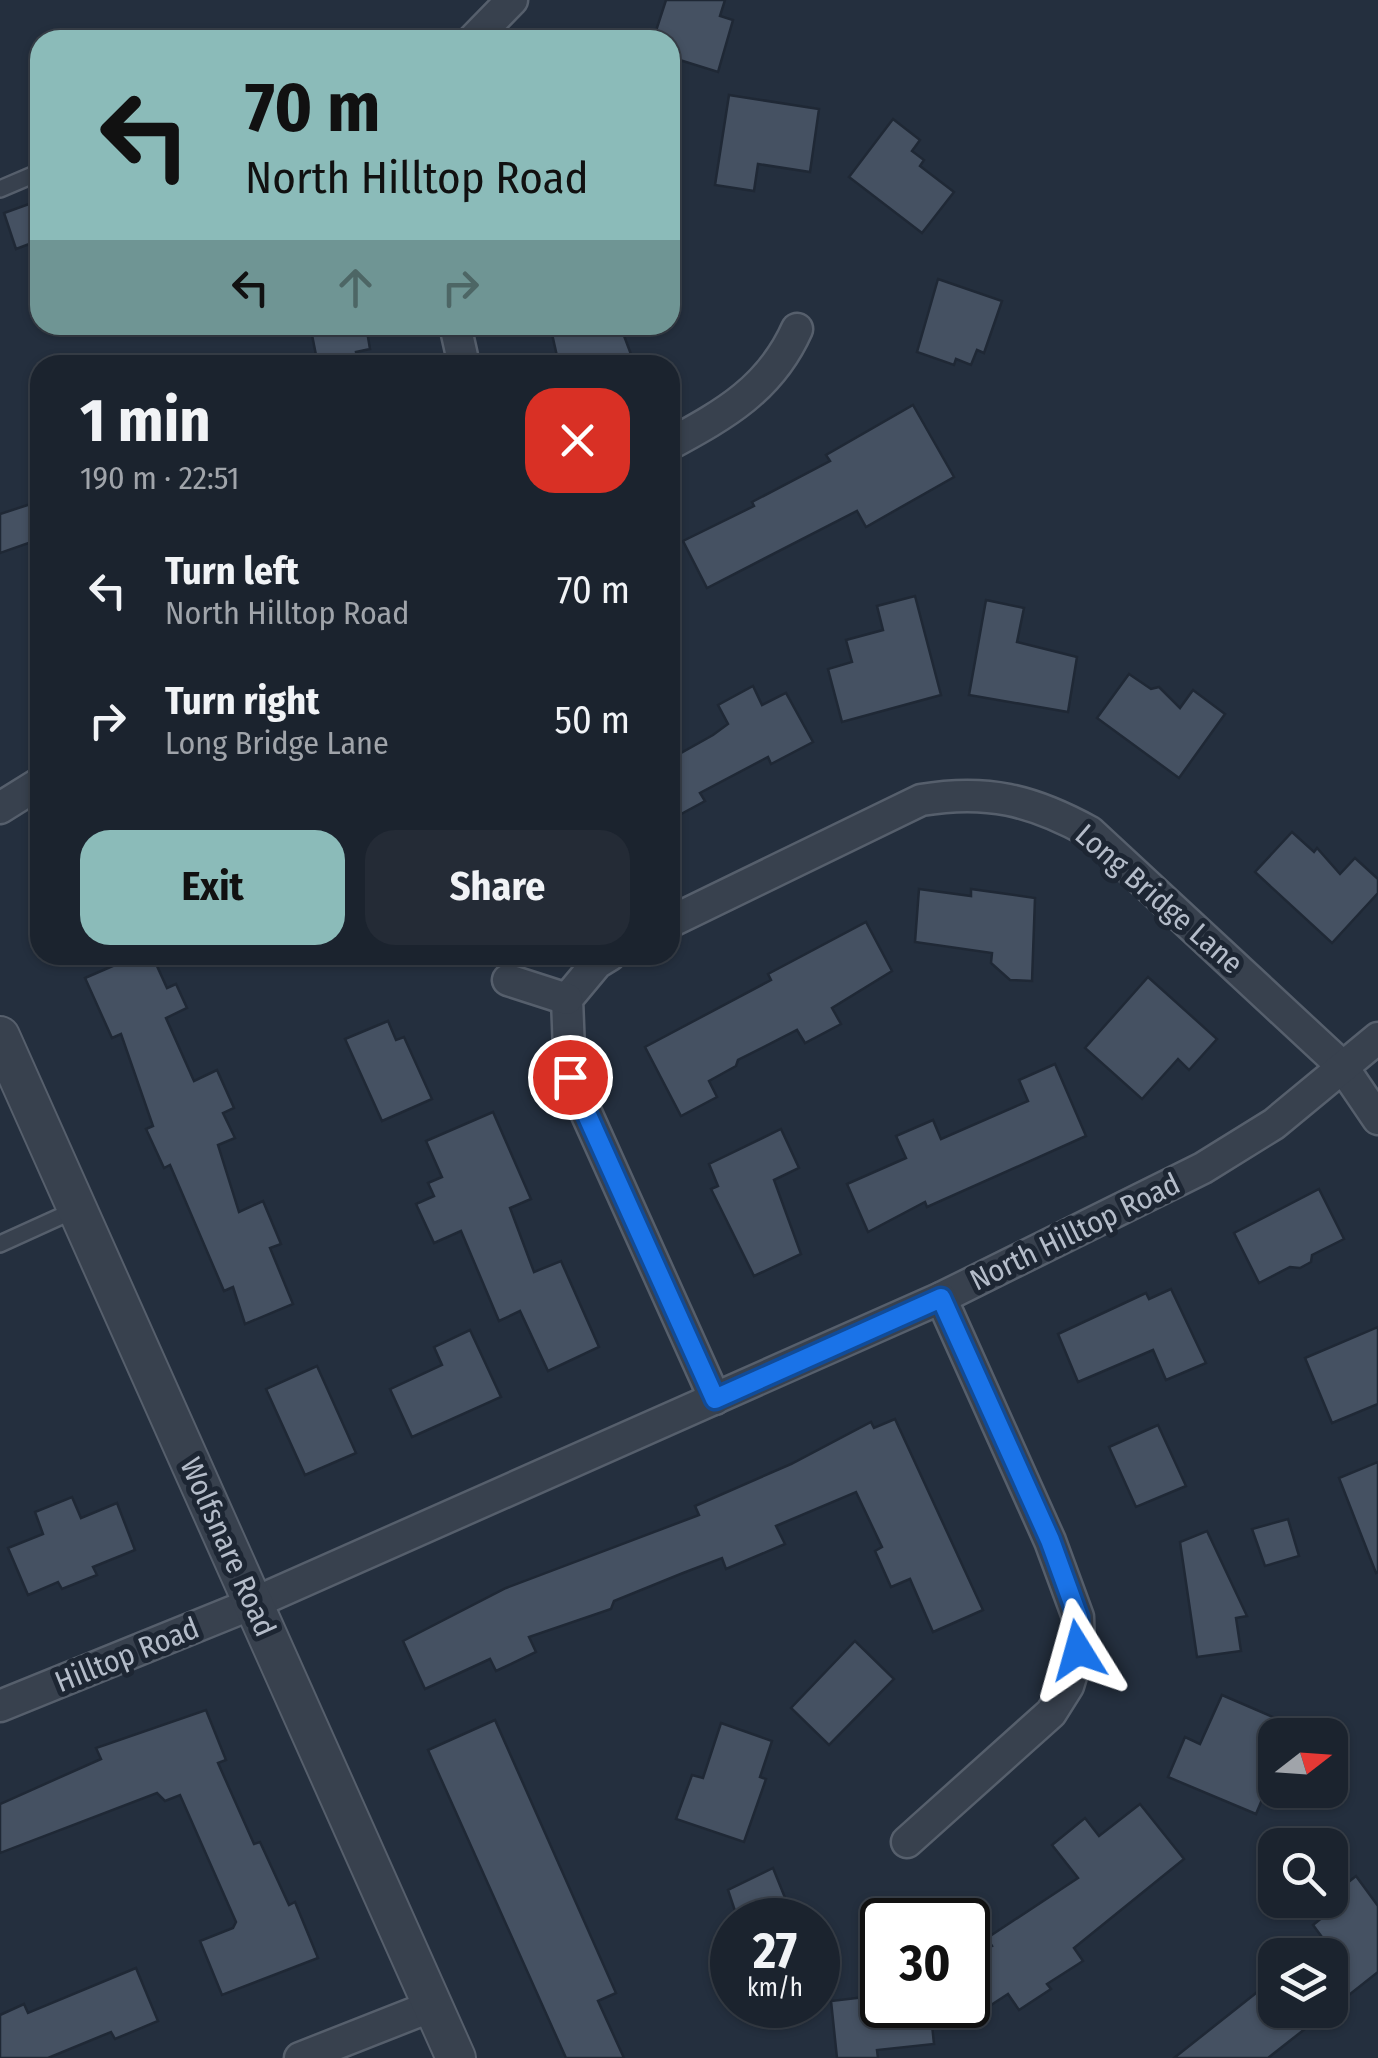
<!DOCTYPE html>
<html lang="en">
<head>
<meta charset="utf-8">
<style>
  :root { --surface:#1b232e; --page:#242b36; --text:#f1f3f6; --muted:#a0a4aa; --line:#39404a; --accent:#8bbbb9 }
  body { margin:0; font-family:"Fira Sans Condensed",sans-serif; background:var(--page); color:var(--text); height:100vh; display:flex; flex-direction:column; font-size:38px; white-space:nowrap }
  * { box-sizing:border-box; margin:0 }
  p { font-size:32px; color:var(--muted) }
  .icon { flex:none; width:55px; height:55px; fill:none; stroke:currentColor; stroke-width:2; stroke-linecap:round; stroke-linejoin:round }
  .map { position:relative; flex:1; overflow:hidden }
  .sheet { position:absolute; left:30px; top:355px; width:650px; height:610px; display:flex; flex-direction:column; background:var(--surface); border-radius:30px; box-shadow:0 2px 8px #0004,0 0 0 2px var(--line) }
  .sheet>* { flex:none }
  .hud { position:absolute; left:30px; top:30px; width:650px; height:305px; border-radius:30px; box-shadow:0 2px 8px #0004,0 0 0 2px var(--line); background:#8bbbb9; color:#111; overflow:hidden }
  .needle { width:65px; rotate:73deg }
  .fabs { position:absolute; left:1258px; top:1718px; display:grid; gap:20px }
  .fabs a { display:grid; place-items:center; width:90px; height:90px; border-radius:20px; background:var(--surface); box-shadow:0 2px 8px #0004,0 0 0 2px var(--line); font-size:50px }
  .speed { position:absolute; left:710px; top:1898px; display:flex; gap:20px; font-size:50px; font-weight:700; text-align:center }
  .speed>* { display:grid; place-content:center; width:130px; height:130px; border-radius:50%; background:var(--surface); box-shadow:0 2px 8px #0004,0 0 0 2px var(--line); line-height:1 }
  .speed small { font-size:25px; font-weight:400 }
  .speed .limit { border:5px solid #111; border-radius:15px; background:#fff; color:#111 }
  .pin { position:absolute; display:grid; place-items:center; width:85px; height:85px; color:#fff; margin:-42px; border:5px solid #fff; border-radius:50%; box-shadow:0 2px 10px #0007 }
  .me { position:absolute; width:110px; margin:-55px; rotate:352deg; stroke-linejoin:round; filter:drop-shadow(0 0 8px #0008) }
  .turn { display:flex; align-items:center; gap:35px; height:210px; padding:0 50px; font-size:45px }
  .turn .icon { width:130px; height:130px; stroke-width:2.5 }
  .turn b { display:block; font-size:70px; line-height:85px }
  .lanes { display:flex; align-items:center; height:95px; padding:0 50px; background:#0003; justify-content:center; gap:50px; direction:ltr }
  .lanes .off { opacity:.35 }
  .round { display:grid; place-items:center; flex:none; width:105px; height:105px; border-radius:30px; background:var(--page) }
  .overview { display:flex; align-items:center; justify-content:space-between; height:170px; padding:0 50px }
  h1 { font-size:60px; font-weight:700; line-height:75px }
  .cta { display:flex; gap:20px; margin-top:auto; padding:20px 50px }
  .cta a { flex:1; height:115px; border-radius:30px; background:var(--accent); color:#111; font-size:40px; font-weight:700; line-height:115px; text-align:center }
  .cta a+a { background:var(--page); color:var(--text) }
  ul { padding:0; list-style:none }
  li { display:flex; align-items:center; gap:30px; height:130px; padding:0 50px }
  li div { flex:1 }
  li b { display:block; font-size:38px }
  li em { font-style:normal }
  .map>svg:first-child { display:block }
</style>
</head>
<body>
<div class="map">
<svg width="1378" height="2058" viewBox="0 0 1378 2058">
  <rect width="100%" height="100%" fill="#242f3e"/>
  <g fill="#455162" stroke="#1f2835" stroke-width="2.5">
    <path d="M666 0H725L720 16 733 20 718 72 670 57V40H653Z"/>
    <path d="M729 95 819 109 810 172 758 164 754 191 715 185Z"/>
    <path d="M893 119 920 140 912 151 924 160 920 166 954 192 922 233 849 177Z"/>
    <path d="M40 200V240L16 249 4 213Z"/>
    <path d="M938 279 1002 301 984 353 977 350 971 365 956 359 954 365 917 352Z"/>
    <path d="M310 325H366L370 349 356 352 358 365H318Z"/>
    <path d="M550 325H620L635 365H559Z"/>
    <path d="M913 405 954 477 866 527 857 511 707 588 683 541 754 506 752 502 830 461 826 455Z"/>
    <path d="M40 501V539L0 553V514Z"/>
    <path d="M915 596 941 695 842 722 828 669 852 662 846 640 883 630 877 606Z"/>
    <path d="M986 600 1024 608 1017 642 1077 657 1068 712 969 695Z"/>
    <path d="M1129 674 1151 689 1159 687 1180 708 1193 690 1225 714 1179 778 1097 718Z"/>
    <path d="M753 686 762 705 786 693 813 742 771 764 768 757 700 793 705 801 670 820V739L679 754 713 735 728 724 718 705Z"/>
    <path d="M1292 832 1314 852 1317 848 1340 874 1355 858 1378 879V893L1332 943 1255 872Z"/>
    <path d="M919 889 971 896V889L1035 898 1032 981 1010 980 991 963 992 953 915 942Z"/>
    <path d="M866 922 892 971 832 1008 841 1024 805 1043 797 1030 738 1060 736 1066 709 1081 717 1097 681 1116 645 1047 771 980 768 974Z"/>
    <path d="M138 955H152L167 988 176 984 187 1008 166 1018 194 1081 217 1070 234 1108 223 1113 235 1138 218 1145 239 1212 263 1201 281 1244 270 1248 293 1304 245 1324 233 1287 224 1291 170 1165 164 1168 146 1129 153 1126 121 1034 112 1038 85 978Z"/>
    <path d="M1148 977 1217 1039 1189 1070 1178 1059 1142 1099 1085 1048Z"/>
    <path d="M388 1021 396 1040 404 1037 432 1099 382 1121 345 1039Z"/>
    <path d="M1055 1064 1086 1136 927 1207 925 1202 868 1232 847 1184 906 1158 896 1136 933 1120 941 1139 1028 1101 1019 1080Z"/>
    <path d="M493 1112 531 1199 510 1208 534 1272 561 1261 599 1347 548 1371 520 1311 499 1321 461 1231 434 1243 416 1204 434 1196 428 1183 442 1177 426 1141Z"/>
    <path d="M781 1129 799 1168 774 1180 801 1254 754 1276 711 1189 718 1186 709 1164Z"/>
    <path d="M1319 1189 1344 1239 1312 1255 1311 1262 1300 1268 1290 1267 1259 1283 1234 1233Z"/>
    <path d="M1171 1289 1206 1363 1166 1380 1153 1350 1078 1382 1058 1334 1146 1293 1149 1299Z"/>
    <path d="M1378 1327V1404L1332 1423 1305 1358Z"/>
    <path d="M470 1330 501 1397 412 1437 390 1389 442 1365 434 1347Z"/>
    <path d="M317 1366 356 1453 305 1475 266 1389Z"/>
    <path d="M895 1419 983 1610 933 1632 910 1579 891 1587 875 1551 882 1547 856 1492 776 1526 785 1544 726 1569 722 1558 683 1573 614 1601 611 1609 529 1637 536 1652 496 1671 490 1659 425 1689 403 1641 506 1588 699 1515 695 1506 791 1464 871 1422 874 1428Z"/>
    <path d="M1158 1425 1186 1486 1136 1507 1109 1447Z"/>
    <path d="M1378 1462V1572L1376 1573 1339 1478Z"/>
    <path d="M72 1497 81 1518 117 1503 135 1550 93 1567 97 1575 62 1589 58 1582 28 1595 8 1548 43 1534 35 1512Z"/>
    <path d="M1288 1519 1299 1556 1265 1566 1252 1529Z"/>
    <path d="M1207 1531 1247 1616 1236 1618 1241 1651 1197 1657 1180 1542Z"/>
    <path d="M855 1641 894 1679 829 1745 791 1708Z"/>
    <path d="M1222 1695 1275 1718V1769L1256 1814 1168 1777 1185 1737 1200 1744Z"/>
    <path d="M206 1710 226 1760 218 1763 254 1844 260 1842 289 1905 295 1902 318 1958 222 1995 200 1941 233 1928 236 1922 180 1795 165 1801 157 1793 0 1853V1804L101 1759 96 1748Z"/>
    <path d="M495 1720 616 1993 598 2001 624 2058H566L428 1750Z"/>
    <path d="M721 1723 772 1741 760 1777 766 1779 744 1842 676 1819 692 1775 703 1778Z"/>
    <path d="M1140 1804 1184 1859 1074 1948 1083 1961 1047 1984 1051 1989 1019 2010 1008 1994 988 2007 968 1974V1958L992 1946 987 1938 1078 1878 1052 1845 1085 1818 1099 1836Z"/>
    <path d="M773 1868 794 1920H738L728 1890Z"/>
    <path d="M1356 1876 1378 1906V1972L1330 2010V1948L1313 1925 1323 1917 1317 1907Z"/>
    <path d="M136 1968 158 2021 115 2039 111 2032 48 2058H0V2015L24 2004 28 2013Z"/>
    <path d="M1275 1978V2010H1329L1268 2058H1174Z"/>
    <path d="M882 1995V2005H930L934 2044 877 2050 878 2058H837L831 2001Z"/>
  </g>
  <g fill="none" stroke-linecap="round" stroke-linejoin="round">
    <defs>
      <g id="service">
        <path d="M0 189 40 172"/>
        <path d="M0 1244 77 1209"/>
      </g>
      <g id="minor">
        <path d="M473 40 512 0"/>
        <path d="M455 325 464 365"/>
        <path d="M670 444C725 414 770 389 797 329"/>
        <path d="M0 808 40 783"/>
        <path d="M670 922 921 800C987 789 1032 800 1090 832L1342 1066 1378 1119"/>
        <path d="M610 955 597 963 567 999 570 1077 715 1399"/>
        <path d="M508 980 567 999"/>
        <path d="M0 1706 254 1603 941 1298 1203 1168 1274 1124 1378 1038"/>
        <path d="M907 1842 1051 1713 1068 1686 1079 1650 1078 1617 1050 1541 941 1298"/>
        <path d="M300 2058 432 2006"/>
      </g>
      <path id="tertiary" d="M0 1036 456 2058"/>
    </defs>
    <use href="#service" stroke="#565f6c" stroke-width="20"/>
    <use href="#minor" stroke="#565f6c" stroke-width="35"/>
    <use href="#tertiary" stroke="#565f6c" stroke-width="42"/>
    <use href="#service" stroke="#38414e" stroke-width="15"/>
    <use href="#minor" stroke="#38414e" stroke-width="30"/>
    <use href="#tertiary" stroke="#38414e" stroke-width="38"/>
  </g>
  <g fill="none" stroke-linecap="round" stroke-linejoin="round">
    <defs>
      <path id="route" d="M570 1077 715 1399 941 1298 1050 1540 1078 1617V1650"/>
    </defs>
    <use href="#route" stroke="#114b97" stroke-width="25"/>
    <use href="#route" stroke="#1a73e8" stroke-width="18"/>
  </g>
  <g text-anchor="middle" stroke-width="10" stroke-linejoin="round" paint-order="stroke">
    <g font-size="30" fill="#b4bcc9" stroke="#1d2633">
      <text transform="translate(1159 899) rotate(41)" y="10">Long Bridge Lane</text>
      <text transform="translate(1075 1232) rotate(-26)" y="10">North Hilltop Road</text>
      <text transform="translate(228 1547) rotate(66)" y="10">Wolfsnare Road</text>
      <text transform="translate(127 1655) rotate(-22)" y="10">Hilltop Road</text>
    </g>
  </g>
</svg>
<div class="fabs">
<a><svg class="needle" viewBox="-14 -14 28 28"><path d="M0-13l5 13h-10z" fill="#e53935"/><path d="M0 13l5-13h-10z" fill="#a0a4aa"/></svg></a>
<a><svg class="icon" aria-label="search" viewBox="0 0 24 24"><circle cx="10" cy="10" r="6"/><path d="M15 15l6 6"/></svg></a>
<a><svg class="icon" aria-label="layers" viewBox="0 0 24 24"><path d="M12 4l9 5-9 5-9-5zM3 14l9 5 9-5"/></svg></a>
</div>
<div class="speed"><div>27<small>km/h</small></div><div class="limit">30</div></div>
<div class="pin" style="left:570px;top:1077px;background:#d93025"><svg class="icon" aria-label="arrive" viewBox="0 0 24 24"><path d="M6 21V4h12l-3 4 3 4H6"/></svg></div>
<svg class="me" style="left:1078px;top:1650px" viewBox="-20 -20 40 40"><path d="M0-17L14 15 0 8-14 15z" fill="#1a73e8" stroke="#fff" stroke-width="4"/></svg>
<div class="hud">
<div class="turn"><svg class="icon" aria-label="left" viewBox="0 0 24 24"><path d="M17 20v-9H6M10 6l-5 5 5 5"/></svg><div><b>70 m</b>North Hilltop Road</div></div>
<div class="lanes"><svg class="icon" aria-label="left" viewBox="0 0 24 24"><path d="M17 20v-9H6M10 6l-5 5 5 5"/></svg><svg class="icon off" aria-label="ahead" viewBox="0 0 24 24"><path d="M12 20V5M6 11l6-6 6 6"/></svg><svg class="icon off" aria-label="right" viewBox="0 0 24 24"><path d="M7 20v-9h11M14 6l5 5-5 5"/></svg></div>
</div>
<section class="sheet">
<div class="overview"><div><h1>1 min</h1><p>190 m · 22:51</p></div><a class="round" style="background:#d93025;color:#fff"><svg class="icon" aria-label="close" viewBox="0 0 24 24"><path d="M6 6l12 12M18 6L6 18"/></svg></a></div>
<ul>
<li><svg class="icon" aria-label="left" viewBox="0 0 24 24"><path d="M17 20v-9H6M10 6l-5 5 5 5"/></svg><div><b>Turn left</b><p>North Hilltop Road</p></div><em>70 m</em></li>
<li><svg class="icon" aria-label="right" viewBox="0 0 24 24"><path d="M7 20v-9h11M14 6l5 5-5 5"/></svg><div><b>Turn right</b><p>Long Bridge Lane</p></div><em>50 m</em></li>
</ul>
<div class="cta"><a>Exit</a><a>Share</a></div>
</section>
</div>
</body>
</html>
